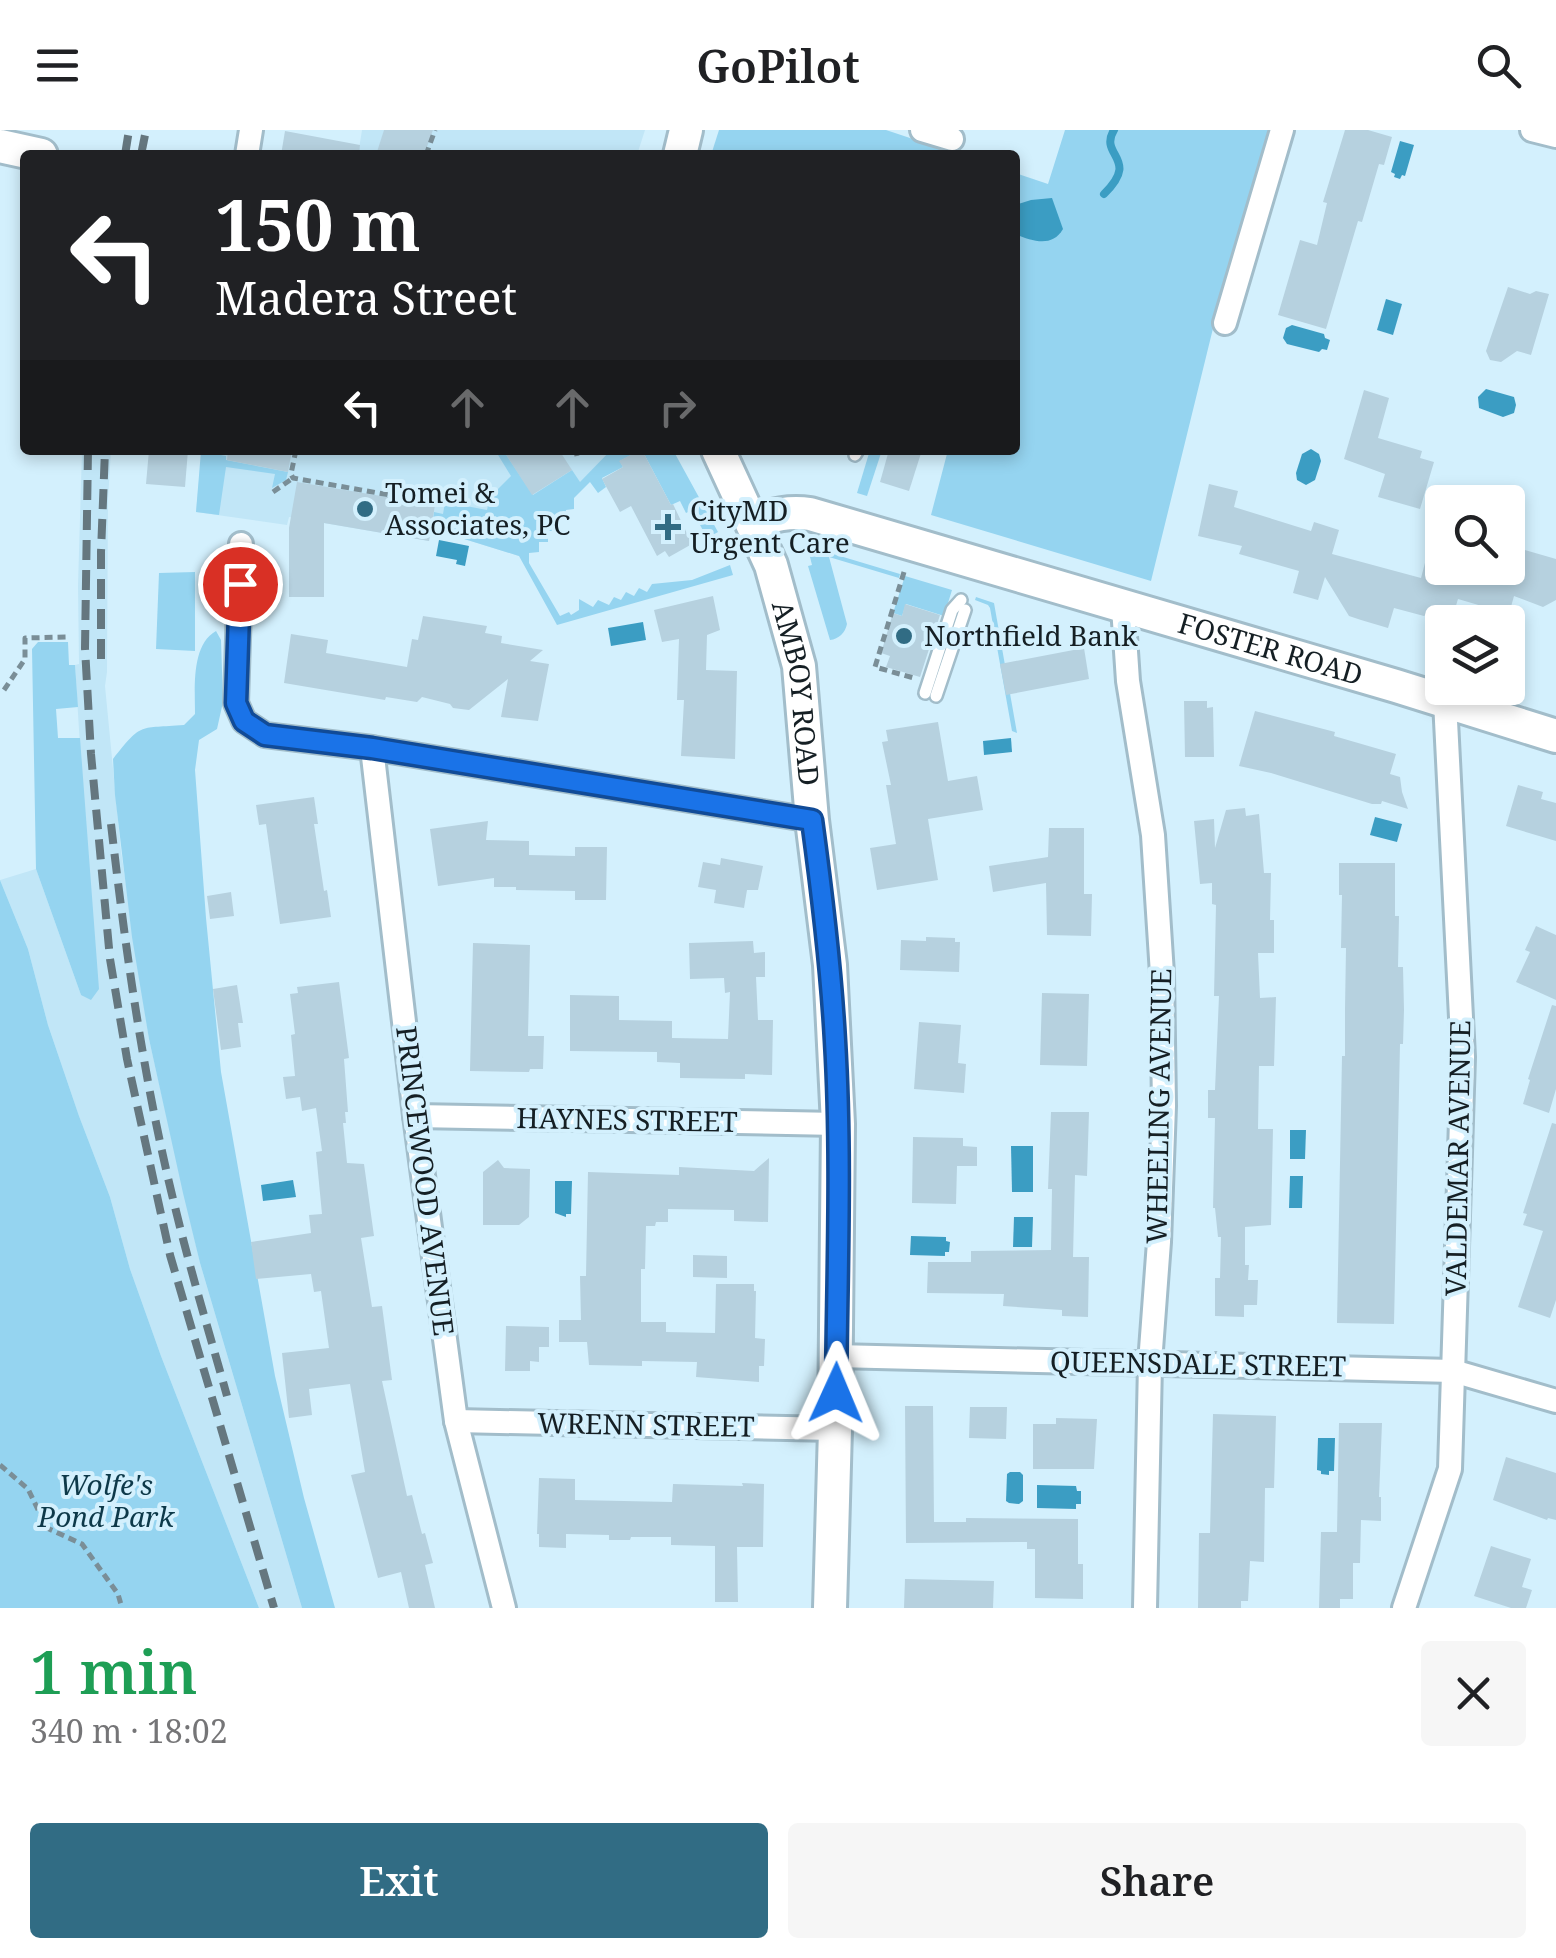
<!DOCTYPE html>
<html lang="en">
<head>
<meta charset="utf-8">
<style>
  :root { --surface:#fff; --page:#f6f6f6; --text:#202124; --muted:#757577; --accent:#316c84 }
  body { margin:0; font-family:"Noto Serif",serif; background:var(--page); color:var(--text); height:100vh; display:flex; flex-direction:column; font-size:38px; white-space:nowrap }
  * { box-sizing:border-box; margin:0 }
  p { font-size:32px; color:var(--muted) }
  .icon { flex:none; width:55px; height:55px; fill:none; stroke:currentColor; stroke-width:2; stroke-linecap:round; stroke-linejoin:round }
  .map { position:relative; height:1478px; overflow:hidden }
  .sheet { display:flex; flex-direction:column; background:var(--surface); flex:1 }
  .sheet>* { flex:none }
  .banner { position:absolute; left:20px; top:20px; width:1000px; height:305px; border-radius:10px; box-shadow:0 5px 15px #0003; background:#202124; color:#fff; overflow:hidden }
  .fabs { position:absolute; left:1425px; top:355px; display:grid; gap:20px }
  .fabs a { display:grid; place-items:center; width:100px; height:100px; border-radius:10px; background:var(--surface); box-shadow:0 5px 15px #0003; font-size:50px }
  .pin { position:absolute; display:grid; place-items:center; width:85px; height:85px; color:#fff; margin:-42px; border:5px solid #fff; border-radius:50%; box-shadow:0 2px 10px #0007 }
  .me { position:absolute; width:110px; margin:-55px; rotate:1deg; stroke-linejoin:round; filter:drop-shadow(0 0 8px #0008) }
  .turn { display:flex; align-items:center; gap:35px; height:210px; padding:0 30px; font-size:45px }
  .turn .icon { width:130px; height:130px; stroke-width:2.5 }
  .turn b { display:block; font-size:70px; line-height:85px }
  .lanes { display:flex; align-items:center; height:95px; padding:0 30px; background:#0003; justify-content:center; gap:50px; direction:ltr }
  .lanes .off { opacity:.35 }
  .round { display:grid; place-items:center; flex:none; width:105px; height:105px; border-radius:10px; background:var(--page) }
  .summary { display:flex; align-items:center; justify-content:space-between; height:170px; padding:0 30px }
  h1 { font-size:60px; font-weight:600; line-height:75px; color:#1e9e55 }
  .primary-button { display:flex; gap:20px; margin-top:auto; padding:20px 30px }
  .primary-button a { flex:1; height:115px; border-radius:10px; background:var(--accent); color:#fff; font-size:40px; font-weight:600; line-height:115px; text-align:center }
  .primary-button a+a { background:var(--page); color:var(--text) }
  header { display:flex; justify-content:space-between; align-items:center; height:130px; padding:0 30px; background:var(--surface); font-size:45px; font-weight:600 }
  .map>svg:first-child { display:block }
</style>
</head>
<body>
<header><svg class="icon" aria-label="menu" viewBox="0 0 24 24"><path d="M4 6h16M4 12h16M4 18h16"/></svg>GoPilot<svg class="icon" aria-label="search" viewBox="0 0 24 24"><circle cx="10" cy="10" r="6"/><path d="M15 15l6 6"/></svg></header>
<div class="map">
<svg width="1556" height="1478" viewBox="0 0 1556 1478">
  <rect width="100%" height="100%" fill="#d3f0fd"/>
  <g fill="#c1e6f7">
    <path d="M362 0H645L637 25H358Z"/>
    <path d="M82 320H111L108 369 107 542 105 556 121 721 149 909 200 1133 302 1478H259L161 1226 130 1139 110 1067 79 986 48 895 28 819 0 750 36 739 81 865 87 728 75 535 79 534 78 456Z"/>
    <path d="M202 320H611L580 353 519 426 432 399 429 411 289 387 287 395 196 382Z"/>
  </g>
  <g fill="#95d4f0">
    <path d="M719 0H886L961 25H711Z"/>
    <path d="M1065 0H1268L1219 174 1151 451 931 385 948 320H1015V43L1048 54Z"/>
    <path d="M495 320H503L533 365 572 340 580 352 611 320H640L620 331 623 337 602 348 606 357 598 363 590 352 574 368V379L566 380 565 390H557V401H548V412H539V422L529 423V433L560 486 569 482 571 485 579 480V469L593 477 598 470 609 475 614 467 621 470 626 462 634 466 639 458 647 462 652 454 692 450 730 435 733 445 557 495 519 426 432 399 434 382 443 384 445 372 487 380 490 367 511 346Z"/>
    <path d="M642 320H673L718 402 707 408 692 380 686 383 680 371 671 375Z"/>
    <path d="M870 320H882L867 366 857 363Z"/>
    <path d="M201 321 226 326V330L288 342 286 350 272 358 275 344 226 337 219 385 196 382Z"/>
    <path d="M820 420 900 444 899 448 829 427 847 494C845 503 839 509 830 510L808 436 812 435 809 423 819 422Z"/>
    <path d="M195 442V521L156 519 159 443Z"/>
    <path d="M905 446 952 460 944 486 906 474 902 486 893 483Z"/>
    <path d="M976 467 994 473 1017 603 1012 601 990 478 988 475 975 470Z"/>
    <path d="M216 501 221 510 223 572 217 599 199 610 195 640 206 788 221 942 275 1246 304 1368 335 1478H302L200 1133 183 1063 149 909 132 807 115 665 113 629C143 591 139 599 184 595L195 584C195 558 191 515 216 501Z"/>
    <path d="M38 512H68L69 535H75L78 577 56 579 58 608H80L99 859 91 870 81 865 36 739 32 519Z"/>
    <path d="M0 750 28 819 48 895 79 986 110 1067 130 1139 161 1226 259 1478H0Z"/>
  </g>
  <g fill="#3b9dc3">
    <path d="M1400 11 1414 15 1405 46 1402 45 1400 49 1394 47 1395 44 1391 42Z"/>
    <path d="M1052 68 1063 99C1052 118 1032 111 1015 104V75L1031 70Z"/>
    <path d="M1386 169 1402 174 1393 205 1377 200Z"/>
    <path d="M1292 195 1324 204 1325 208 1330 210 1327 220 1322 219 1319 222 1287 214 1283 208 1286 198Z"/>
    <path d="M1486 259 1514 267 1516 275 1514 283 1503 287 1479 278 1478 267Z"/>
    <path d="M1311 319 1319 324 1321 331 1315 350 1306 355 1297 350 1296 343 1302 324Z"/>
    <path d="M439 410 469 416 465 436 456 434 457 430 436 426Z"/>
    <path d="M643 492 646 510 611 516 608 498Z"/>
    <path d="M1011 608 1012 622 984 625 983 611Z"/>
    <path d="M1375 687 1402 694 1397 712 1370 705Z"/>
    <path d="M1290 1000H1306L1305 1029H1290Z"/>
    <path d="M1011 1016H1033V1062H1012Z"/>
    <path d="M1290 1046H1303L1302 1078H1289Z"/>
    <path d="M293 1050 296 1067 263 1071 261 1055Z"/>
    <path d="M555 1051H572L571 1084H566V1087L555 1083Z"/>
    <path d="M1014 1087H1033L1032 1117H1013Z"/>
    <path d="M911 1106 946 1107V1111L950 1112 949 1122H945V1126L910 1125Z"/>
    <path d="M1318 1308H1335L1334 1341H1329V1345L1321 1344V1341L1317 1340Z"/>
    <path d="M1010 1342H1020L1023 1345V1371L1019 1374 1009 1373 1006 1371 1007 1344Z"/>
    <path d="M1037 1355 1076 1356 1077 1361H1081V1374H1076V1379L1037 1378Z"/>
  </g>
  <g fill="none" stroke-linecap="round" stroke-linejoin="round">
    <path stroke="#3b9dc3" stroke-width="8" d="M1104 64C1141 28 1098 26 1114 0"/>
  </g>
  <g fill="#b6d1df">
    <path d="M384 0H433L424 25H376Z"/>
    <path d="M1345 0H1368L1392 7 1384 35 1379 34 1362 92 1358 91 1326 199 1278 185 1300 110 1317 115 1327 73 1323 72Z"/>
    <path d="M285 1 360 15 359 25H281Z"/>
    <path d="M1508 157 1530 164 1536 161 1549 164 1531 225 1517 221 1501 232 1490 230 1486 221Z"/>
    <path d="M1364 260 1389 268 1378 308 1422 321 1420 328 1434 332 1420 379 1378 367 1385 344 1344 329Z"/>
    <path d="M149 320H188L185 357 146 354Z"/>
    <path d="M228 320H292L288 342 227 330Z"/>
    <path d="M503 320H559L572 340 532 365Z"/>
    <path d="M640 320H642L671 375 673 374 692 414 669 427 665 421 657 426 631 376 620 382 602 349 623 337 619 331Z"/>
    <path d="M889 320H922L909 361 880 352Z"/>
    <path d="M297 352 435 375 429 411 324 393V467H289V398Z"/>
    <path d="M1209 354 1238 361 1234 377 1311 401 1314 392 1339 400 1332 424 1421 448 1426 429 1442 434V438H1454L1481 446 1484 438H1508V415L1556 429V470L1543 477 1514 466 1509 484 1458 469 1452 489 1430 482 1424 486 1394 478 1388 498 1361 490 1349 486 1325 447 1318 470 1293 463 1299 441 1239 424 1242 416 1198 406Z"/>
    <path d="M713 466 720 500 707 505 706 540 737 541 735 629 681 626 684 570H677L679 509 662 512 654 480Z"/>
    <path d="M905 474 940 485 920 547 886 537 890 526 881 523 893 483 902 486Z"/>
    <path d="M423 486 487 496 485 503 502 506 501 513 543 520 530 531 549 534 538 591 501 587 508 549 469 580 453 578 450 574 422 567 417 572 386 567 385 570 284 553 291 504 328 510 326 523 407 537 412 509 418 510Z"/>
    <path d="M1084 518 1089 549 1006 565 1000 534Z"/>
    <path d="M1184 571H1207V578L1213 577 1214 627H1185Z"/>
    <path d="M1255 581 1335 602 1334 606 1396 624 1390 644 1400 647 1402 662 1408 679 1382 671 1381 674H1372L1271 643 1239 636Z"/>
    <path d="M938 592 948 651 977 646 983 680 928 689 938 750 877 760 870 718 896 714 886 655H891L882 612 888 611 886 600Z"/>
    <path d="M1518 655 1543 662 1541 669 1556 673V711L1506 696Z"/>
    <path d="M314 667 318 694H314L324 761 327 760 331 787 280 794 266 694 259 695 256 675Z"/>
    <path d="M1245 678 1246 686 1259 684 1264 743H1271L1270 790H1274V823H1258L1260 868 1276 867 1274 936H1259L1258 999H1273L1271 1095 1245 1097V1135H1249L1248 1150H1258L1257 1175H1244V1187L1215 1186V1148H1220L1221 1107H1218L1215 1078H1213L1215 988H1208V960H1215L1219 866H1214L1216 775 1212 774V753L1200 754 1194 691 1214 689 1215 718 1226 680Z"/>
    <path d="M488 691 486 710 529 711V725L575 726V717H607L606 770H575V761L516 760V757H494V748L438 756 430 699Z"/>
    <path d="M1049 698H1084V764H1092L1091 806 1047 805 1046 753 993 762 989 736 1048 727Z"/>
    <path d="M721 728 763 736 758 760H747L744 778 714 773 716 760 698 757 703 732 720 735Z"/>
    <path d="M1339 733H1395V786H1399L1398 837H1403L1404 880 1403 914H1400L1394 1194 1337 1193 1342 926H1345V879L1346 818H1341L1342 765H1339Z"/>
    <path d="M231 762 234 786 210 789 207 766Z"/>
    <path d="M1536 796 1556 805V870L1516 852 1530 822 1525 820Z"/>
    <path d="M926 807 955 808V812H960L959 842 900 840 901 810 926 811Z"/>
    <path d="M753 811 754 823 765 822V847H756L758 890H773L772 945 745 944V949L680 948V933L657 932V922L570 921V865L619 866V890L672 891V908L728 909 730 862 725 863 724 848 690 849 689 813Z"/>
    <path d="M473 813 530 815 528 906H544L543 939H530L529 942 470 941Z"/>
    <path d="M339 852 349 928 344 929 348 982H345L346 993H343L347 1033 364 1034 374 1106 361 1108 372 1177 382 1176 392 1250 382 1251 407 1366 412 1365 422 1404 425 1403 433 1433 425 1435 435 1478H409L401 1442 378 1448 351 1345 365 1342 350 1254 309 1259 312 1285 289 1288 282 1223 329 1218 321 1161 314 1162 311 1144 256 1149 251 1112 311 1103 309 1085 322 1084 316 1022 322 1021 316 978 302 981 300 967 286 969 283 947 295 946 291 905 295 904 290 864 298 863 297 857Z"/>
    <path d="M237 855 243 893H238L241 917 221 920 213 859Z"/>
    <path d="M1042 863 1089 864 1087 936 1040 935Z"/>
    <path d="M1552 875 1556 876V959L1549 983 1523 974 1530 950 1528 949Z"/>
    <path d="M919 892 961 895 958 933 966 934 964 963 914 959Z"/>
    <path d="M1051 982H1089L1087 1046 1075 1045 1073 1127H1089L1088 1187 1062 1186V1180L1003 1176 1004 1164 927 1163 928 1132H971V1121L1051 1120 1052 1059H1048Z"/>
    <path d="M1552 993 1556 994V1170L1550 1188 1518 1177 1543 1101 1523 1095 1527 1084 1523 1083Z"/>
    <path d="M913 1007 963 1008V1016L977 1017V1036H957L956 1074 912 1073Z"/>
    <path d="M769 1028 768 1092 734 1091V1080L668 1079V1092H656L655 1096H646L645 1139H641V1192H666V1202L715 1203 716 1154H754V1161H756L755 1208 765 1209 764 1236H759V1252L696 1247 697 1232 642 1231V1236L589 1235 587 1212H559V1190H581L580 1146H586L588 1042 679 1045V1037L754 1041Z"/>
    <path d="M498 1030 504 1038 530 1039 529 1087 519 1095H483V1042Z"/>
    <path d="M693 1125 727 1126V1148L693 1147Z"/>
    <path d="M506 1196 549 1197V1217H539V1232L530 1231V1241H505Z"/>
    <path d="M905 1276H933L934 1392H966V1388L1078 1389V1434H1083V1469L1035 1468V1419H1027V1412L906 1413Z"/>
    <path d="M970 1277H1007L1006 1309 969 1308Z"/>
    <path d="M1213 1284 1276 1286 1274 1358H1265L1264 1432 1250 1431 1248 1471H1241V1478H1198L1199 1403H1210Z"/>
    <path d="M1056 1288 1097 1289 1094 1339H1033V1294H1056Z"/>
    <path d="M1339 1293H1382L1379 1367H1381V1391L1361 1390 1360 1433H1353V1469H1340V1478H1319L1321 1402H1337Z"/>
    <path d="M1506 1327 1556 1343V1390L1548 1388 1547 1390 1493 1370Z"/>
    <path d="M539 1348 575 1349V1370L672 1372 673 1354 743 1356 742 1353 764 1354 763 1417H737L738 1472H715V1416L671 1415V1407H631L630 1410H609V1405L566 1404V1418L539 1417V1404H537Z"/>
    <path d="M1491 1416 1531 1429 1522 1457 1532 1460 1526 1478H1511L1474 1466Z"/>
    <path d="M905 1449 994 1451 993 1478H904Z"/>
  </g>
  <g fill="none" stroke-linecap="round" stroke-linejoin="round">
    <defs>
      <g id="lane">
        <path d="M855 325 858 320"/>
        <path d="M925 563 952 480 961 470"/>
        <path d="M936 566 965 480"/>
      </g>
      <g id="street">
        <path d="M922 0 952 9"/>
        <path d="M1532 0 1556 6"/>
        <path d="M247 25 251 0"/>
        <path d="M1225 193 1282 0"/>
        <path d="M241 414 236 573 244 591 265 605 372 618 812 690"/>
        <path d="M1123 477 1128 551 1153 705 1162 844 1164 976 1159 1112 1150 1233 1145 1478"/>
        <path d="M372 618 415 986 456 1291 504 1478"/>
        <path d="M415 986 838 994"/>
        <path d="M836 1226 1453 1241 1556 1271"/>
        <path d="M456 1291 835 1299"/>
        <path d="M1404 1478 1450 1339 1463 927 1445 571"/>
      </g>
      <g id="secondary">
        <path d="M0 16 41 25"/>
        <path d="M680 25 686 0"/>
        <path id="s1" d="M718 320 771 435 799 536 812 690 830 835 838 994 835 1299 830 1478"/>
        <path id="s2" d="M753 392C773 385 789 381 810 384L1396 556 1556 606"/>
      </g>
    </defs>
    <use href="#lane" stroke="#a2bdca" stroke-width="16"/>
    <use href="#street" stroke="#a2bdca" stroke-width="28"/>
    <use href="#secondary" stroke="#a2bdca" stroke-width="38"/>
    <g stroke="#7a8e97" stroke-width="5" stroke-dasharray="8 5" stroke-linecap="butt">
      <path d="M426 25 435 0"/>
      <path d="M296 320 291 344 293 348 435 373"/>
      <path d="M576 320 577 326"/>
      <path d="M273 362 293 348"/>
      <path d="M904 442 875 537 914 548"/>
      <path d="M4 560 25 529V508L68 507"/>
      <path d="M0 1335 28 1359 47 1398 82 1414 118 1464 122 1478"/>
    </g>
    <use href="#lane" stroke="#fff" stroke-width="11"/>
    <use href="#street" stroke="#fff" stroke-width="22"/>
    <use href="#secondary" stroke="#fff" stroke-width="32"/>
    <g stroke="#65777f" stroke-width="8" stroke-dasharray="20 10" stroke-linecap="butt">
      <path d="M125 25 129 0"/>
      <path d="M141 25 146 0"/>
      <path d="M88 320 85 518 91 624 110 829 127 929 170 1125 274 1478"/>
      <path d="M101 529V422L105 320"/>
      <path d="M111 694C126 824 144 954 176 1081 191 1143 210 1205 227 1266"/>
    </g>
  </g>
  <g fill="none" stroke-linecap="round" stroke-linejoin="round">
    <defs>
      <path id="route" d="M240 454 236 573 244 591 265 605 372 618 812 690C822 763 831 837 835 911 842 1028 837 1146 836 1263"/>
    </defs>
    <use href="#route" stroke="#114b97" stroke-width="25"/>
    <use href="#route" stroke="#1a73e8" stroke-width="18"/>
  </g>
  <g fill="#316c84" stroke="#d3f0fd" stroke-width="4">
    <circle cx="365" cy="379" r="10"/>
    <path d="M663 382h10v10h10v10h-10v10h-10v-10h-10v-10h10z"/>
    <circle cx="904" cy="506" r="10"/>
  </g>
  <g text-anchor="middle" stroke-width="8" stroke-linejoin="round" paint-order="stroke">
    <g font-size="28" fill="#151f24" stroke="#d3f0fd" text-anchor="start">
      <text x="385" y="373">Tomei &amp;<tspan x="385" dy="32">Associates, PC</tspan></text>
      <text x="690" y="391">CityMD<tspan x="690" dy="32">Urgent Care</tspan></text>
      <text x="924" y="516">Northfield Bank</text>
    </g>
    <g font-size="28" fill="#151f24" stroke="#d3f0fd">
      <text dy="10" stroke="none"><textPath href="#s2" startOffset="538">FOSTER ROAD</textPath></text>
      <text dy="10" stroke="none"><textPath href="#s1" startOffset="258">AMBOY ROAD</textPath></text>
      <text transform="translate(1159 976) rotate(-89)" y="10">WHEELING AVENUE</text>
      <text transform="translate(627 990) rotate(1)" y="10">HAYNES STREET</text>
      <text transform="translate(1458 1028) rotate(-89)" y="10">VALDEMAR AVENUE</text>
      <text transform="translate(425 1051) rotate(83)" y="10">PRINCEWOOD AVENUE</text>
      <text transform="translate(1198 1234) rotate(1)" y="10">QUEENSDALE STREET</text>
      <text transform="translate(646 1295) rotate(1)" y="10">WRENN STREET</text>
    </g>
    <g font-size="28" font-style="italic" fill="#0d3949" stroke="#d3f0fd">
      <text x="106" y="1365">Wolfe's<tspan x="106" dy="32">Pond Park</tspan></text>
    </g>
  </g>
</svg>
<div class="fabs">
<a><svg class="icon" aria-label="search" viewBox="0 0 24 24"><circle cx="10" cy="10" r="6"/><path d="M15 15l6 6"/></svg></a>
<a><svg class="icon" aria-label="layers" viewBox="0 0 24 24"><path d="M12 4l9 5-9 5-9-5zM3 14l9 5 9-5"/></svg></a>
</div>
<div class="pin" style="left:240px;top:454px;background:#d93025"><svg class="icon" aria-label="arrive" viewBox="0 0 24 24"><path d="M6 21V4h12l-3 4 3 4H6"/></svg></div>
<svg class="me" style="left:836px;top:1263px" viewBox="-20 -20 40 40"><path d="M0-17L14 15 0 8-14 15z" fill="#1a73e8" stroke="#fff" stroke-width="4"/></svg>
<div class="banner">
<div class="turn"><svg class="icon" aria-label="left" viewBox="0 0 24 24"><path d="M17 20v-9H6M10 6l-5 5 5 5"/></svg><div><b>150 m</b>Madera Street</div></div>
<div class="lanes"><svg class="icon" aria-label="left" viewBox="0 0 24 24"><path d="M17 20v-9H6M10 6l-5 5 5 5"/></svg><svg class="icon off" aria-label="ahead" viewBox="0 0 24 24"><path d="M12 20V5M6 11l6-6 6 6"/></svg><svg class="icon off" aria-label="ahead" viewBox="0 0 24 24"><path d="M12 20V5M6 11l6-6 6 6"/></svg><svg class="icon off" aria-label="right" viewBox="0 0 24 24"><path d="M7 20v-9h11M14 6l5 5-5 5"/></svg></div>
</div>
</div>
<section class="sheet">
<div class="summary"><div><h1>1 min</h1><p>340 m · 18:02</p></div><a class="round"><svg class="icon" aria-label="close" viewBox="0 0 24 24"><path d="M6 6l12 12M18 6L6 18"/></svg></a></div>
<div class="primary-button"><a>Exit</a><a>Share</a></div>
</section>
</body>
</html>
